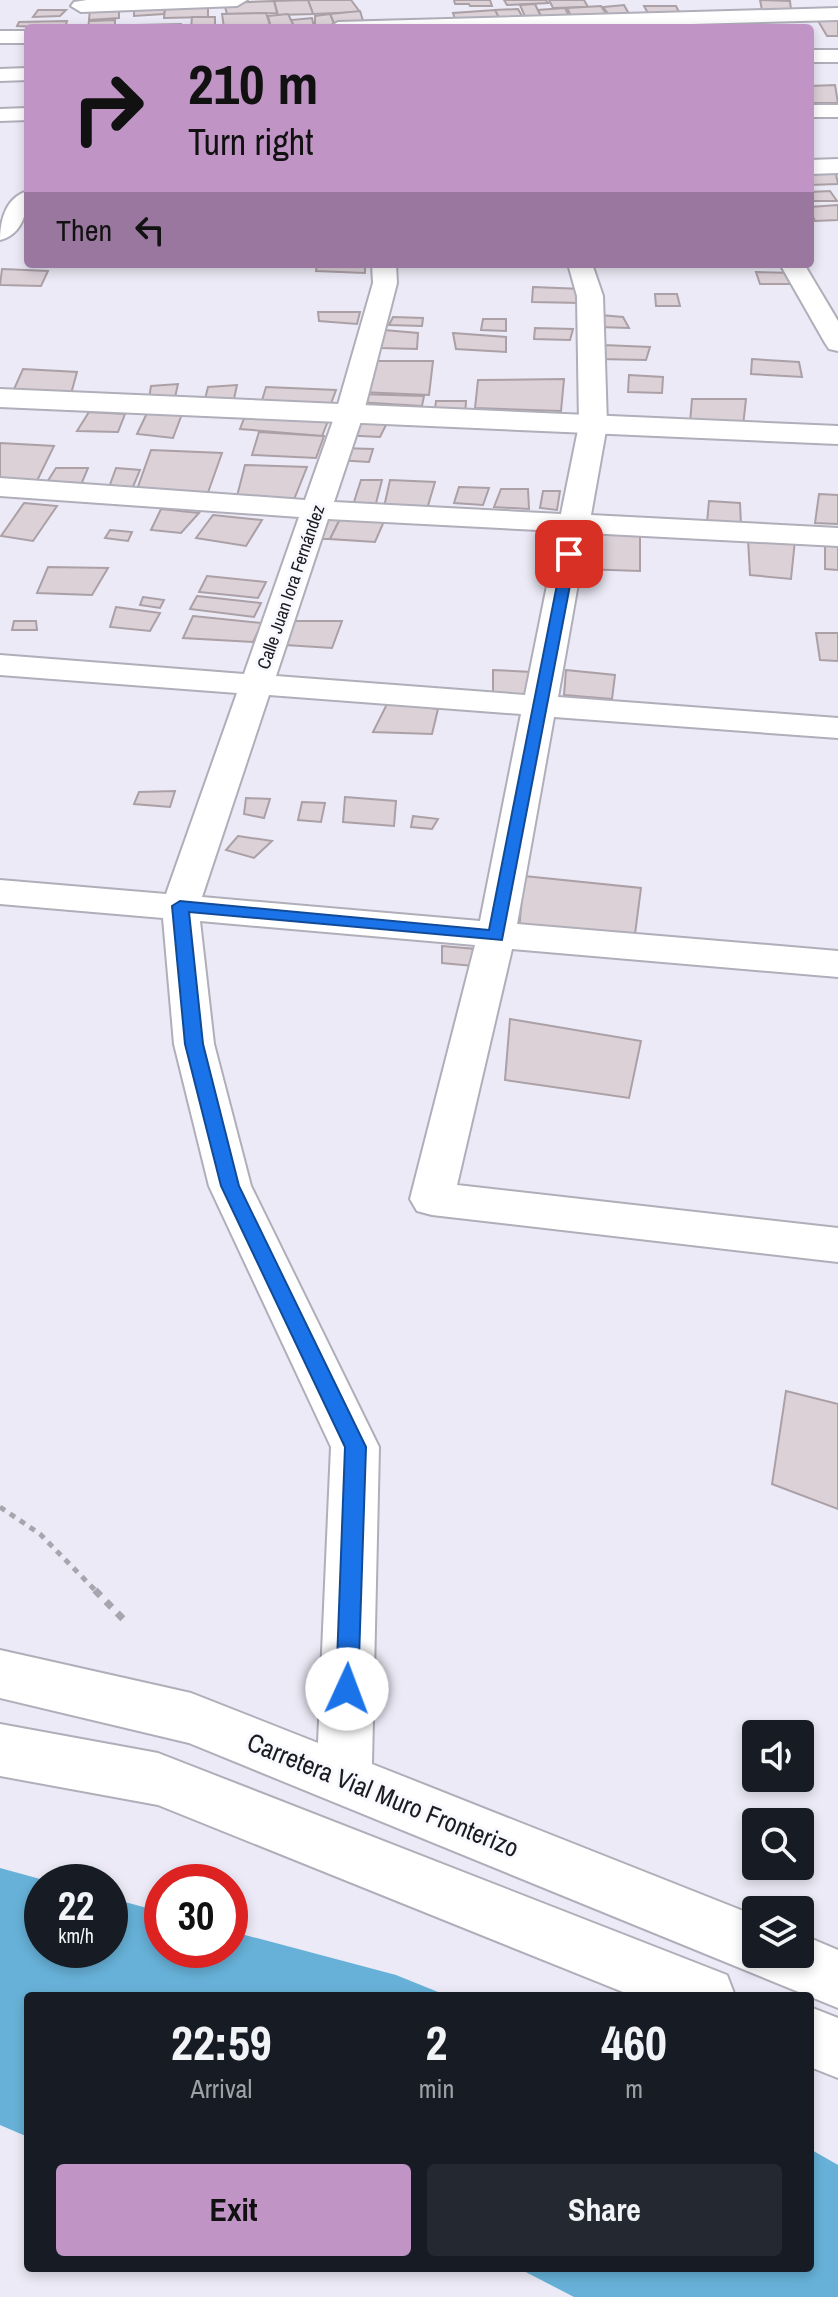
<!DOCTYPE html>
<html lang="en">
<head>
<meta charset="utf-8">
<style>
  :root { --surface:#171b24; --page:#242831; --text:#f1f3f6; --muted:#9ea1a6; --accent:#c095c6 }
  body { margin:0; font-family:"Archivo Narrow",sans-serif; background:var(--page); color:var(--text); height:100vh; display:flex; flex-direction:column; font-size:30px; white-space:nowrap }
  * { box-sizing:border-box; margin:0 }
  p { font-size:26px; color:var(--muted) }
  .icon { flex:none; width:44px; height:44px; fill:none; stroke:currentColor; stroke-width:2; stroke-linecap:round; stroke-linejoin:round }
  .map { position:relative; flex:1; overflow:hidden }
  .side { position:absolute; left:24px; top:1992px; width:790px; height:280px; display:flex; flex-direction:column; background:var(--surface); border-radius:8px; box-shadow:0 4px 12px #0003 }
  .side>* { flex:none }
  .banner { position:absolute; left:24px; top:24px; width:790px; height:244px; border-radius:8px; box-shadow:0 4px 12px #0003; background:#c095c6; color:#111; overflow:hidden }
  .fabs { position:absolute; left:742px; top:1720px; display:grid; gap:16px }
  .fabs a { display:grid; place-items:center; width:72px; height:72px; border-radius:8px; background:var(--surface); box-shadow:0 4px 12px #0003; font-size:40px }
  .speed { position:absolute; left:24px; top:1864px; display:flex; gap:16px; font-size:40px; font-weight:700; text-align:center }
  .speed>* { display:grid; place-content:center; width:104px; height:104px; border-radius:50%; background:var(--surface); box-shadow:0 4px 12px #0003; line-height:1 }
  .speed small { font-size:20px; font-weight:400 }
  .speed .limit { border:12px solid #d22; background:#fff; color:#111 }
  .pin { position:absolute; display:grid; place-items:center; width:68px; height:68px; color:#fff; margin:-34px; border-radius:16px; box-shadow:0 4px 12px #0006 }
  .me { position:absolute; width:88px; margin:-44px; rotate:2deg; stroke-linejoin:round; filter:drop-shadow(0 0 6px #0008) }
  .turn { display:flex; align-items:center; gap:28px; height:168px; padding:0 32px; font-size:36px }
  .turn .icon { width:104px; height:104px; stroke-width:2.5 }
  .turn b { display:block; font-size:56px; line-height:68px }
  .then { display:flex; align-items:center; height:76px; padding:0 32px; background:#0003; gap:16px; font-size:30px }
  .eta { display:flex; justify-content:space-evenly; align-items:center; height:136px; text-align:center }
  .eta b { font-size:48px; font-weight:800; line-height:56px }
  .action { display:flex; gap:16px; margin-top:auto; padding:16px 32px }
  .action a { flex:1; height:92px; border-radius:8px; background:var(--accent); color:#111; font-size:32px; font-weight:800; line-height:92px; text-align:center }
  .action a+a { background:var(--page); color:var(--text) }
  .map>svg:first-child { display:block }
</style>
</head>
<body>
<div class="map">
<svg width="838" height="2297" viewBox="0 0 838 2297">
  <rect width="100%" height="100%" fill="#ebeaf6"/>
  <g fill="#67b1d8">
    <path d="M0 1868 51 1882H42V1950H110V1898L162 1912V1950H230V1931L396 1975 448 1996H28V2137L0 2125Z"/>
    <path d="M810 2149 838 2165V2297H574L518 2268H810Z"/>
  </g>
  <g fill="#ddd1d8" stroke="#aba0a6" stroke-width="2">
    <path d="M308 0H351L360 12 313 14Z"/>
    <path d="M308 0 313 14 278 15 274 1Z"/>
    <path d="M454 0H490L492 6H470L469 4H455Z"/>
    <path d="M504 0H546L548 3 507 5Z"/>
    <path d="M549 0H584L588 7 553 8Z"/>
    <path d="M760 0 790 1 791 10H762Z"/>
    <path d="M274 1 277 13 227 14 224 3Z"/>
    <path d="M208 4V17L164 18 165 6Z"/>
    <path d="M535 4 542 19H526L520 5Z"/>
    <path d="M624 5 629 14 610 16 603 7Z"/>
    <path d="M601 6 608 17 572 18 567 8Z"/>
    <path d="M644 6H676L680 14 649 15Z"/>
    <path d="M134 7 165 8 164 14 134 16Z"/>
    <path d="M119 8V18L89 20 90 9Z"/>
    <path d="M565 8 570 18H542L538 10Z"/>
    <path d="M518 9 523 18 500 20 495 10Z"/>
    <path d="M38 10H66L60 16 33 17Z"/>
    <path d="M495 10 500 20 456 22 453 13Z"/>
    <path d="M360 11 364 24 335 26 330 14Z"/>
    <path d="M266 13 271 28H224L222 14Z"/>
    <path d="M288 14 295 28H271L268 16Z"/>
    <path d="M330 14 335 26H315V16Z"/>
    <path d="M192 17H215V28H191Z"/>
    <path d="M312 18 314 27 295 28 291 20Z"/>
    <path d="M817 19H838V36H827Z"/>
    <path d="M115 20V28H88L89 21Z"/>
    <path d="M67 21 65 28 17 26 19 22Z"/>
    <path d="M181 24V28H136L137 25Z"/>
    <path d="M810 86 835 85 838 103H810Z"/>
    <path d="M810 173 836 174 838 184 810 185Z"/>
    <path d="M830 191 837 201H810V192Z"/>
    <path d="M838 205V220L815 221 810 211V207Z"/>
    <path d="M317 264H365V273L316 271Z"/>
    <path d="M2 269 48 271 41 286 0 285Z"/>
    <path d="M756 272 798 273 800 284H760Z"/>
    <path d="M533 287 583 289 582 303 532 302Z"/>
    <path d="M655 294H677L680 306H656Z"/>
    <path d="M318 312H360L357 324 319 321Z"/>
    <path d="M600 315 623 317 629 328 599 327Z"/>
    <path d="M393 317 423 318 422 326 389 325Z"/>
    <path d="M483 319H506V331L481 330Z"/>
    <path d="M535 328 573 329 570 340 534 339Z"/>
    <path d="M384 330 418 333 417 349 381 348Z"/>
    <path d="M453 333 506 337V352L456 349Z"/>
    <path d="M603 345 650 347 646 360 599 359Z"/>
    <path d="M752 359 799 362 802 377 751 374Z"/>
    <path d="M371 361H433L429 395 360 392Z"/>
    <path d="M23 369 77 372 69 401 10 398Z"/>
    <path d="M629 375 663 377 662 393 628 392Z"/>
    <path d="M564 379 561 411 475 408 478 380Z"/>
    <path d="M178 384 173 406 148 405 151 386Z"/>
    <path d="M237 385 232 408 203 407 208 387Z"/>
    <path d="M266 387 336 390 329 409 260 407Z"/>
    <path d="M359 394 424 396 422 406 356 402Z"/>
    <path d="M692 399H746L743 426 690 423Z"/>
    <path d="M436 401H466L465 418 434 417Z"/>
    <path d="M89 412 125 414 118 432 77 431Z"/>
    <path d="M147 413 182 414 173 438 137 434Z"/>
    <path d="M246 413 330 416 322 436 240 429Z"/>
    <path d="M347 421 387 423 380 437 342 435Z"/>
    <path d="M259 432 322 436H324L316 458 252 455Z"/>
    <path d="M0 443 54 446 33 489 0 488Z"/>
    <path d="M341 448 373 449 369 462 336 460Z"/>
    <path d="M151 450 222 453 206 498 135 495Z"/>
    <path d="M245 465 307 467 293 502 236 500Z"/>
    <path d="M56 468H88L78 492 42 490Z"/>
    <path d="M116 468 140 470 130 494 107 493Z"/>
    <path d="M361 480H382L375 507 353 505Z"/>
    <path d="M390 480 435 482 427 509 384 507Z"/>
    <path d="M459 487 489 488 483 505 454 503Z"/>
    <path d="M501 489H528L529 509 494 507Z"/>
    <path d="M543 491H560L557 510 540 508Z"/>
    <path d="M819 494 838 495V524L815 523Z"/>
    <path d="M709 501 740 503 741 525 707 523Z"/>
    <path d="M24 503 57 506 33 541 1 536Z"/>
    <path d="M161 509 199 513 181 533 151 530Z"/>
    <path d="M213 515 262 520 246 546 196 538Z"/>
    <path d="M317 515 341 517 330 539H310Z"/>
    <path d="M341 517 385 519 375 542 330 539Z"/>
    <path d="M110 530 132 532 128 541 105 538Z"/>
    <path d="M579 534H640V571L581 569Z"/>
    <path d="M748 539 795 540 791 579 750 575Z"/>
    <path d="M825 542H838V570L825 569Z"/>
    <path d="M48 567 108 568 92 595 37 593Z"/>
    <path d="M207 576 266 582 258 598 199 592Z"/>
    <path d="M197 596 261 603 254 617 190 609Z"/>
    <path d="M143 597 164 600 160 608 140 605Z"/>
    <path d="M116 607 160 613 150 631 110 627Z"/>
    <path d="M193 616 262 623 253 642 183 638Z"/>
    <path d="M14 621H36L37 630H12Z"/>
    <path d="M278 621H342L332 648 270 644Z"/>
    <path d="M816 633H838V661L820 660Z"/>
    <path d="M493 670 532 672 528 696 493 694Z"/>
    <path d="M566 670 615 675 612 699 564 695Z"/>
    <path d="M388 702 438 709 432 734 373 732Z"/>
    <path d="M175 791 170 807 134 804 139 792Z"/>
    <path d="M345 797 396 801 394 826 343 822Z"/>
    <path d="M246 798 270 799 264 818 244 814Z"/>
    <path d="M302 802 325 803 321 822 298 820Z"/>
    <path d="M413 816 438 819 432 829 411 827Z"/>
    <path d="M238 836 272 841 254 858 226 850Z"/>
    <path d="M524 876 641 888 634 942 519 930Z"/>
    <path d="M442 946 476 949 473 966 442 963Z"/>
    <path d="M510 1019 641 1041 629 1098 505 1080Z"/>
    <path d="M786 1391 838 1404V1509L772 1484Z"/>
  </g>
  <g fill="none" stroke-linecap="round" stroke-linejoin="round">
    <defs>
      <g id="minor">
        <path d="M87 0H247L237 6 81 12 71 6 74 2Z"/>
        <path d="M838 8V20L548 28H328L338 22Z"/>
        <rect x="0" y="31" width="28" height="12"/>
        <rect x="810" y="50" width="28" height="12"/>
        <path d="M28 68V80L0 81V69Z"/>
        <rect x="810" y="105" width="28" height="12"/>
        <path d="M28 108V120L0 121V109Z"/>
        <path d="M838 159V173L810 174V160Z"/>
        <path d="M28 191C28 211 22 235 0 240 0 220 6 197 28 191Z"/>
        <path d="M372 264H396L397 283 363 415 334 502 561 514 579 425 577 296 568 264H592L603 296 607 425 591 515 838 528V546L587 533 558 697 838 718V738L554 717 517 924 838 951V977L512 949 457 1185 838 1228V1262L432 1215 417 1211 410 1199 475 945 200 921 214 1044 251 1186 379 1447 372 1764 756 1916V1954H800V1934L838 1950V2008L189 1743 0 1698V1650L191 1693 318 1743 331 1447 209 1186 174 1044 163 918 0 904V880L166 894 237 693 0 675V655L244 674 299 517 0 496V478L305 500 335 415 373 283ZM328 519 558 531 525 695 276 676ZM269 695 521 714 480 921 202 897Z"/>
        <path d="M780 264H804L838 321V351L829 349 825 343Z"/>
        <path d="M0 1724 158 1753 727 1975 735 1996H633L158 1805 0 1776Z"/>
        <path d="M810 2007 838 2018V2078L810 2067Z"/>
      </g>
      <path id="major" d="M0 389 838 426V444L0 407Z"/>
    </defs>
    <use href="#minor" stroke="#afaeb9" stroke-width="4"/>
    <use href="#major" stroke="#afaeb9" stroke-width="4"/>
    <path stroke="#a7a6af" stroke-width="5" stroke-dasharray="6 6" stroke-linecap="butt" d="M0 1507 40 1534 97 1592"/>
    <path stroke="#a7a6af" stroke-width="7" stroke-dasharray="8 8" stroke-linecap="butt" d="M95 1590 126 1622"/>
    <use href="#minor" fill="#fff" fill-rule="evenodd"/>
    <use href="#major" fill="#fff" fill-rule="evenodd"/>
  </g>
  <path fill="#1a73e8" stroke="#114b97" stroke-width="2" d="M569 550 576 554 502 940 189 912 203 1044 239 1186 366 1447 358 1689 355 1696 347 1699 339 1696 336 1689 345 1447 221 1186 185 1044 172 906 180 901 489 930 563 554Z"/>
  <g text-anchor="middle" stroke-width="6" stroke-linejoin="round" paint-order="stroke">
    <g font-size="18" fill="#1b1a1e" stroke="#f8f8ff">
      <text transform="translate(291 587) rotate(-71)" y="6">Calle Juan lora Fernández</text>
    </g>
    <g font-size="26" fill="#1b1a1e" stroke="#f8f8ff">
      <text transform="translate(383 1795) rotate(22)" y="9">Carretera Vial Muro Fronterizo</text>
    </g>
  </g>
</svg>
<div class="fabs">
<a><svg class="icon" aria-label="sound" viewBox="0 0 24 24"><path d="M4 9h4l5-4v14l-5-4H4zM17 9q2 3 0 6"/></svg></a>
<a><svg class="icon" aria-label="search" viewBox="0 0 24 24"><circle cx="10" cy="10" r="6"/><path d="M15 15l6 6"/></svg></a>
<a><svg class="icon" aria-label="layers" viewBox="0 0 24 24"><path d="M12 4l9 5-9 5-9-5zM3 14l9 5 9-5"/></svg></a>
</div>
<div class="speed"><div>22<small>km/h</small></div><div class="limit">30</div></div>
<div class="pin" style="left:569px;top:554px;background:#d93025"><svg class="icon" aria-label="arrive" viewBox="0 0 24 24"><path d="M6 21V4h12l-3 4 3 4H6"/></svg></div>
<svg class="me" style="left:347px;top:1689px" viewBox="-20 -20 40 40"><circle r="19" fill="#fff"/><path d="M0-13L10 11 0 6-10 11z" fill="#1a73e8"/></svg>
<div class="banner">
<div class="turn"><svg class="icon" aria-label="right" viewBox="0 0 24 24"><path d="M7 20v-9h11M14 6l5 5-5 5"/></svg><div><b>210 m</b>Turn right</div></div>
<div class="then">Then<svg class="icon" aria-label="left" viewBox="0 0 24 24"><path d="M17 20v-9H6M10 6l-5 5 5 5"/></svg></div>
</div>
<section class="side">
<div class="eta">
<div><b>22:59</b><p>Arrival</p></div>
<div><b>2</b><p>min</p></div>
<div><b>460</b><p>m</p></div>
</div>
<div class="action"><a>Exit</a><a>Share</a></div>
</section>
</div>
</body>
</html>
